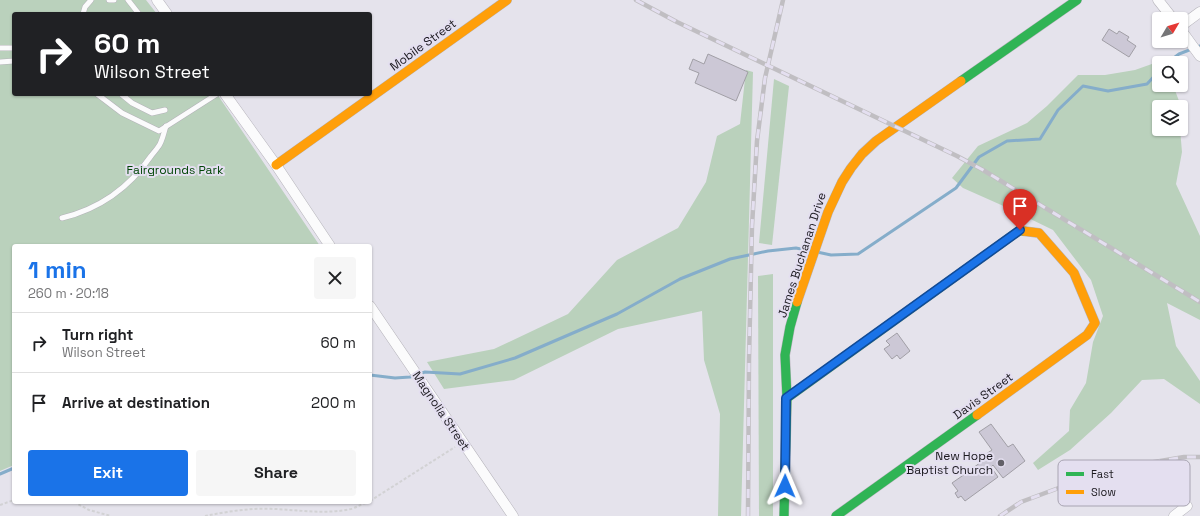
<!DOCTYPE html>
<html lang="en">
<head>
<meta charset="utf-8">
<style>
  :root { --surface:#fff; --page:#f6f6f6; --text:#202124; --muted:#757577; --line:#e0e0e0; --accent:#1a73e8 }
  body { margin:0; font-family:"Space Grotesk",sans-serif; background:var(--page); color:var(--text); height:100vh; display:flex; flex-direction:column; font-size:15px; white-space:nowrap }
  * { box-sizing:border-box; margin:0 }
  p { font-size:13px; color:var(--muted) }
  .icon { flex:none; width:22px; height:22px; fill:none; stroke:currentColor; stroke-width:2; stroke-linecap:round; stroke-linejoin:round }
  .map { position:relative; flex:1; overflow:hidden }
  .sheet { position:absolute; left:12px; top:244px; width:360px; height:260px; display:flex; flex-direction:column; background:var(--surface); border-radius:4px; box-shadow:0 1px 3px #0004 }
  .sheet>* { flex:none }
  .hud { position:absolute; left:12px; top:12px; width:360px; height:84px; border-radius:4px; box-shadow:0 1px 3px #0004; background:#202124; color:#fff; overflow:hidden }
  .needle { width:26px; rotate:52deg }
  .tools { position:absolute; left:1152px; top:12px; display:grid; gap:8px }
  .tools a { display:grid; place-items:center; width:36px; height:36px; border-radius:4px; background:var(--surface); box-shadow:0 1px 3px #0004; font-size:20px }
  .pin { position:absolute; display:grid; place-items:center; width:34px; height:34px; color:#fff; margin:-41px -17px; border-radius:50% 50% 50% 0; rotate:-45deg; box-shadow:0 0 4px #0007 }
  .pin .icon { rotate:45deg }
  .me { position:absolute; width:44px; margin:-22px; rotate:1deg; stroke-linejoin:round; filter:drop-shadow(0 0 3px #0008) }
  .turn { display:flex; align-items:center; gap:14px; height:84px; padding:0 16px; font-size:18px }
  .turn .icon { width:52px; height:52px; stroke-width:2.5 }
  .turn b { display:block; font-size:28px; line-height:34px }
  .round { display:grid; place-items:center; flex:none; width:42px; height:42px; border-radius:4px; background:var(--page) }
  .head { display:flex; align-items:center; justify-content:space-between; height:68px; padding:0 16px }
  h1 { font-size:24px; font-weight:600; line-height:30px; color:var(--accent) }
  .action { display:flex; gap:8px; margin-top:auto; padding:8px 16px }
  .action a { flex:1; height:46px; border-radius:4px; background:var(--accent); color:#fff; font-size:16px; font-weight:600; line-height:46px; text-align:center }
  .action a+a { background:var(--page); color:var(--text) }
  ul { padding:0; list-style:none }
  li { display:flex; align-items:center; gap:12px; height:60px; padding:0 16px; border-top:1px solid var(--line) }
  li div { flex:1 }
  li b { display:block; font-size:15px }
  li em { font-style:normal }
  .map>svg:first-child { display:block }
</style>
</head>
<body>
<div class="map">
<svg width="1200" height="516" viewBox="0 0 1200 516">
  <rect width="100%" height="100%" fill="#e5e3ec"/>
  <g fill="#bad1bc">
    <path d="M0 0H146L157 14H14V94H217L320 246H14V465L0 471Z"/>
    <path d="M1163 60 1164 63H1159V85H1173L1179 101V107H1159V129H1180L1182 152 1176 184 1200 236V320L1167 303 1176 346 1200 381V404L1164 379 1142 380 1111 413 1070 450 1038 470 1033 463 1069 431 1070 410 1086 383 1093 342 1103 316 1091 280 1053 230 1008 208 963 188 952 178 978 146 1027 123 1047 106 1078 75H1105L1135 70Z"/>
    <path d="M746 70 753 72 741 516H718L720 414 704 360 702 311 618 329 514 380 444 389 427 362 494 349 568 314 617 260 678 228 706 182 717 136 740 124Z"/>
    <path d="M774 79 789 86 772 245 759 243Z"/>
    <path d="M773 274V516H759L758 276Z"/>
  </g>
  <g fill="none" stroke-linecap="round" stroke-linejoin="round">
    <g stroke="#85adca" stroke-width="3">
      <path d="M1167 63 1179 54 1200 46"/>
      <path d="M817 252 831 255 858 254 956 188 979 157 1007 141 1040 139 1058 110 1083 86 1108 91 1147 84 1159 71"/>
      <path d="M370 375 395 378 410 377 425 372 460 374 515 358 617 314 680 279 730 259 768 251 796 248 810 251"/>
      <path d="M0 474 14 468"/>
    </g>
  </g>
  <g fill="#ccc8d6" stroke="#a19fa6">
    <path d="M1109 29 1117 34 1119 31 1129 37 1127 40 1136 46 1129 57 1102 40Z"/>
    <path d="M708 54 748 72 736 101 695 83 699 73 689 69 693 59 704 64Z"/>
    <path d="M897 333 910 351 900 359 897 355 892 359 884 349 890 345 886 341Z"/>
    <path d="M991 424 1008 447 1013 444 1025 461 1003 478 993 465 991 467 998 477 965 501 961 496 958 498 955 493 958 491 952 483 965 474 963 471 967 468 969 471 985 459 983 456 992 450 979 432Z"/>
  </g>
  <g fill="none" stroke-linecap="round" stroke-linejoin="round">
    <defs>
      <g id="lane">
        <path d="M109 0H114"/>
        <path d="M128 0 139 14"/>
        <path d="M83 14 85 7 91 0"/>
        <path d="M0 48H14"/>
        <path d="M0 62 14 61"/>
        <path d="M97 94 122 113 159 131 217 94"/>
        <path d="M121 94 132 103 152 113 165 110"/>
        <path d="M62 218C99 209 129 188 151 156 154 152 158 148 160 144 163 138 164 132 166 126"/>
      </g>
      <g id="street">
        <path d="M157 0 167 14"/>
        <path d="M1158 0 1173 19"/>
        <path d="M1181 26 1200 12"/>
        <path d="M1181 30 1200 56"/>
        <path d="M225 94 276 165 330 246"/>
        <path d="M370 306 513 516"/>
        <path d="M1174 516 1187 506"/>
      </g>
      <g id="fast">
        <path d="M961 81 1077 0"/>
        <path d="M787 398 1020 230 1023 231"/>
        <path d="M784 516 787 398 785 355 790 327 797 302"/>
        <path d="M836 516 977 415"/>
      </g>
      <g id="slow">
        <path d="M276 165 507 0"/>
        <path d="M797 302 828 212 842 182 851 168 862 154 876 141 961 81"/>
        <path d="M977 415 1087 335 1095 323 1074 273 1039 233 1023 231"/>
      </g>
    </defs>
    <use href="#lane" stroke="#b4b2b9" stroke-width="6"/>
    <use href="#street" stroke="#b4b2b9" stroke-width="11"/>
    <use href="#fast" stroke="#b4b2b9" stroke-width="10"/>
    <use href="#slow" stroke="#b4b2b9" stroke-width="10"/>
    <g stroke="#d2d2d4" stroke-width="2" stroke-dasharray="3 2" stroke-linecap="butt">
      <path d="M370 501 455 447"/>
      <path d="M74 502 89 510 111 516"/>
      <path d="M0 505 14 500"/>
      <path d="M205 516C220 513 237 510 253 509 286 507 319 516 351 509 357 507 362 504 368 502"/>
    </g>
    <use href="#lane" stroke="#fbfbfc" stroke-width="5"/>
    <use href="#street" stroke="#fbfbfc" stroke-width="10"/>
    <use href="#fast" stroke="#30b455" stroke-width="9"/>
    <use href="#slow" stroke="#ff9f0a" stroke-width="9"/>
    <defs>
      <g id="rail">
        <path d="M636 0 677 22 957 156 983 170 1200 302"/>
        <path d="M748 516 749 360 752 226 757 141 765 78 783 0"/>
        <path d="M1000 516 1021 502 1107 470 1184 457H1200"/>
      </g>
    </defs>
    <use href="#rail" stroke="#c0bec2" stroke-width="4.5"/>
    <use href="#rail" stroke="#e4dff0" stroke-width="3" stroke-dasharray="9" stroke-linecap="butt"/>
  </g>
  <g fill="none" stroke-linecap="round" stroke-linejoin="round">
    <defs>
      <path id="route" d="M785 486 786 398 1020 230"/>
    </defs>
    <use href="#route" stroke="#114b97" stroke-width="10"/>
    <use href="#route" stroke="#1a73e8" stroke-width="7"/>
  </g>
  <circle fill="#626067" stroke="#e4dff0" stroke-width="1.5" cx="1001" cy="463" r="4"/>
  <g text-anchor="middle" stroke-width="4" stroke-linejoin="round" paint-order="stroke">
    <g font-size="12" fill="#1c1a20" stroke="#e4dff0">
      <text transform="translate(423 45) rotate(-36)" y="4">Mobile Street</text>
      <text transform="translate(802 255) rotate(-72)" y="4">James Buchanan Drive</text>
      <text transform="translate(983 396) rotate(-36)" y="4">Davis Street</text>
      <text transform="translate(441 411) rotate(56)" y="4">Magnolia Street</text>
    </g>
    <g font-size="12" fill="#014606" stroke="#e4dff0">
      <text x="175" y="174">Fairgrounds Park</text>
    </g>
    <g font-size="12" fill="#1c1a20" stroke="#e4dff0" text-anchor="end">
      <text x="993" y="460">New Hope<tspan x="993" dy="14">Baptist Church</tspan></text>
    </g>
  </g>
  <rect x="1058" y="460" width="132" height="46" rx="6" fill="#e4dff0" stroke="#a8a4b2" stroke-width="1"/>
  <rect x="1066" y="472" width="18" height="4" fill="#30b455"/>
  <rect x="1066" y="490" width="18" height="4" fill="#ff9f0a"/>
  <g font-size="11" fill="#1c1a20">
    <text x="1091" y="478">Fast</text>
    <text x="1091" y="496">Slow</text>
  </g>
</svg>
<div class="tools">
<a><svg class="needle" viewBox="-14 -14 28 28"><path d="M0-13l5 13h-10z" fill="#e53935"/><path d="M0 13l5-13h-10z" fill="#757577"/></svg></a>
<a><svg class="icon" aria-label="search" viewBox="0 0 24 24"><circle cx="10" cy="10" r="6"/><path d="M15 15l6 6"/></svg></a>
<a><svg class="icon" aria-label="layers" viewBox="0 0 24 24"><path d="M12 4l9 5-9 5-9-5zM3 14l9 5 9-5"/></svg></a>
</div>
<div class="pin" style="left:1020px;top:230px;background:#d93025"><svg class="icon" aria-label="arrive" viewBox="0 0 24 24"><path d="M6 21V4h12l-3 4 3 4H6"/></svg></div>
<svg class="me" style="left:785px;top:486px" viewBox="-20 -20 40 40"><path d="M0-17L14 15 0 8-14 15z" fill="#1a73e8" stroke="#fff" stroke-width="4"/></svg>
<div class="hud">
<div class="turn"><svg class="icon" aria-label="right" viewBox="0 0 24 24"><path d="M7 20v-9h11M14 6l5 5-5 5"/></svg><div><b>60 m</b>Wilson Street</div></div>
</div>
<section class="sheet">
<div class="head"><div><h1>1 min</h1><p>260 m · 20:18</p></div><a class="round"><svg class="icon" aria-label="close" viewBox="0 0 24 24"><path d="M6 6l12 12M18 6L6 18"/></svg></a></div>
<ul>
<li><svg class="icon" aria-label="right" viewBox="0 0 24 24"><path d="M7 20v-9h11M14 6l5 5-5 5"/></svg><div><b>Turn right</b><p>Wilson Street</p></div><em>60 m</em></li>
<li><svg class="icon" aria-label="arrive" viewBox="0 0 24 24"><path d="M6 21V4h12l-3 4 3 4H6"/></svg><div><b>Arrive at destination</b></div><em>200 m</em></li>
</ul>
<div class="action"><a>Exit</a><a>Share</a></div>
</section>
</div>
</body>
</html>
